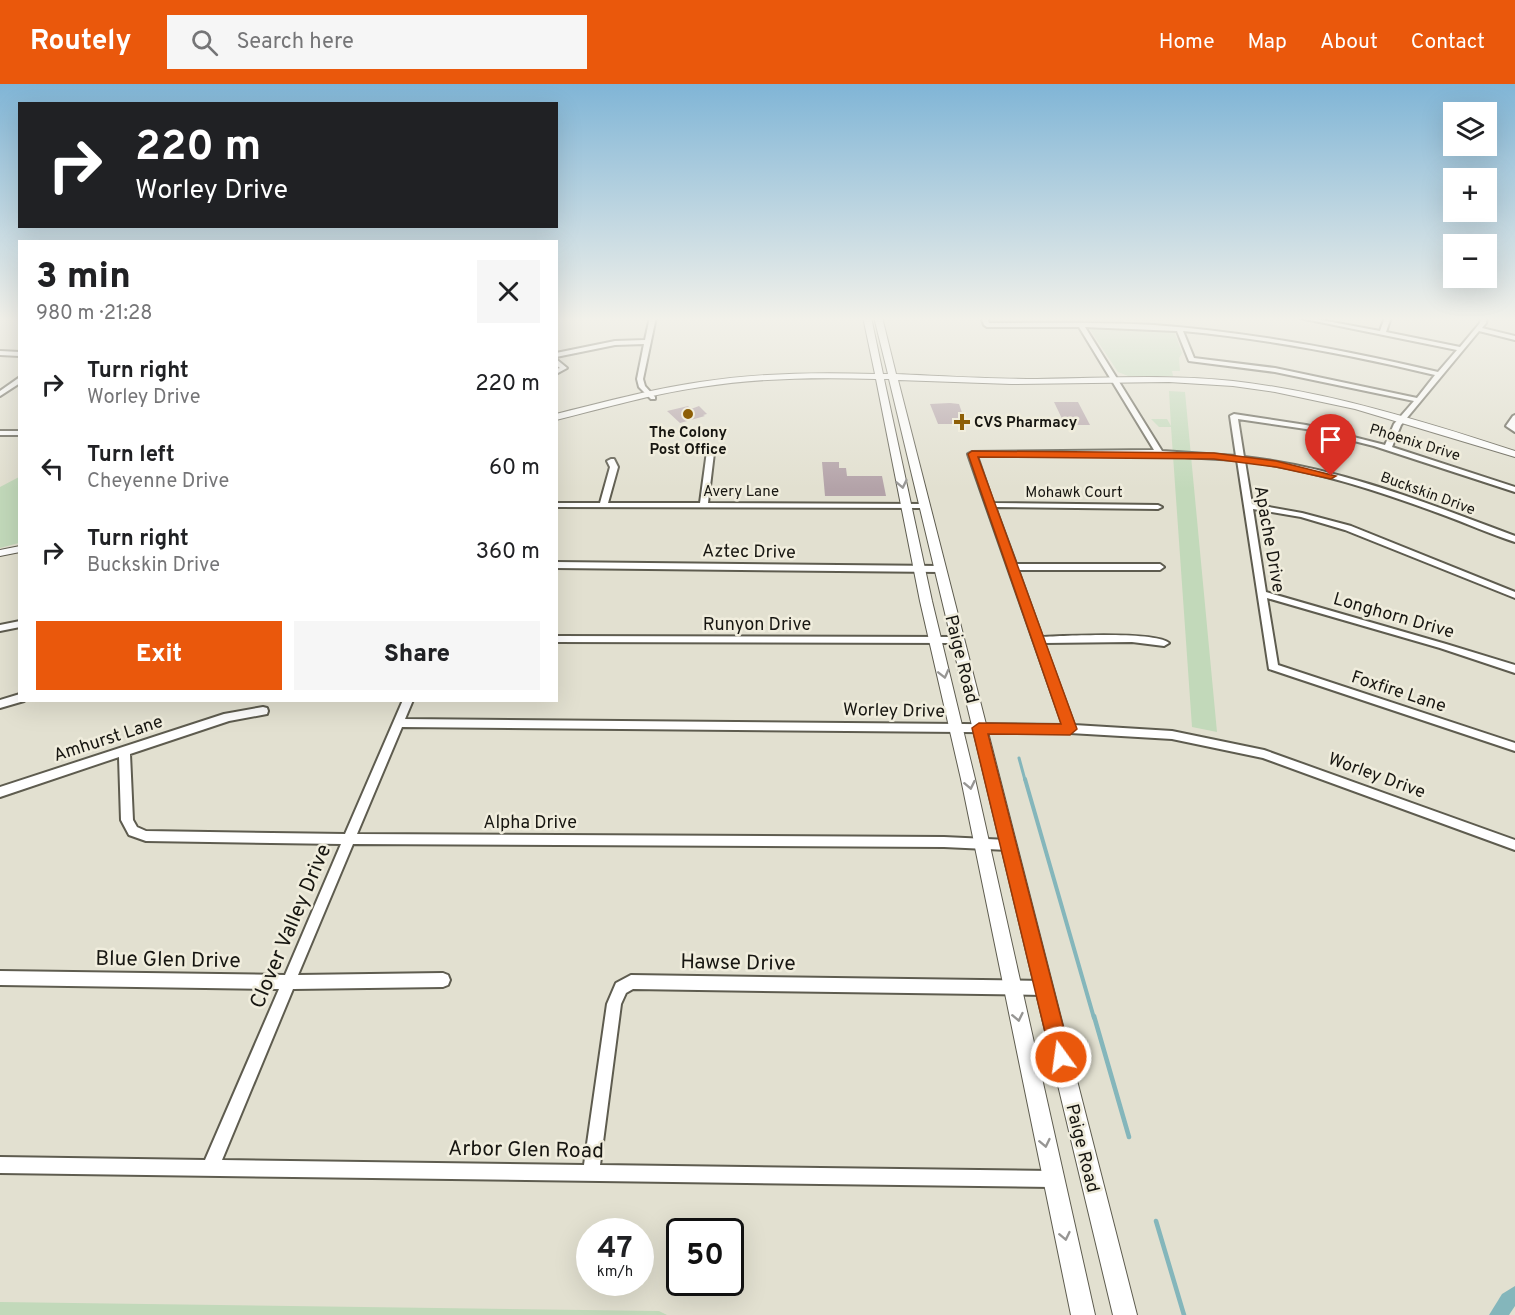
<!DOCTYPE html>
<html lang="en">
<head>
<meta charset="utf-8">
<style>
  :root { --surface:#fff; --page:#f6f6f6; --text:#202124; --muted:#757577; --accent:#ea580c }
  body { margin:0; font-family:Overpass,sans-serif; background:var(--page); color:var(--text); height:100vh; display:flex; flex-direction:column; font-size:22px; white-space:nowrap }
  * { box-sizing:border-box; margin:0 }
  p { font-size:20px; color:var(--muted) }
  .icon { flex:none; width:33px; height:33px; fill:none; stroke:currentColor; stroke-width:2; stroke-linecap:round; stroke-linejoin:round }
  .map { position:relative; flex:1; overflow:hidden }
  .drawer { position:absolute; left:18px; top:156px; width:540px; height:462px; display:flex; flex-direction:column; background:var(--surface); border-radius:0px; box-shadow:0 6px 24px #0002 }
  .drawer>* { flex:none }
  .guide { position:absolute; left:18px; top:18px; width:540px; height:126px; border-radius:0px; box-shadow:0 6px 24px #0002; background:#202124; color:#fff; overflow:hidden }
  .tools { position:absolute; left:1443px; top:18px; display:grid; gap:12px }
  .tools a { display:grid; place-items:center; width:54px; height:54px; border-radius:0px; background:var(--surface); box-shadow:0 6px 24px #0002; font-size:30px }
  .speed { position:absolute; left:576px; top:1134px; display:flex; gap:12px; font-size:30px; font-weight:700; text-align:center }
  .speed>* { display:grid; place-content:center; width:78px; height:78px; border-radius:50%; background:var(--surface); box-shadow:0 6px 24px #0002; line-height:1 }
  .speed small { font-size:15px; font-weight:400 }
  .speed .limit { border:3px solid #111; border-radius:9px; background:#fff; color:#111 }
  .pin { position:absolute; display:grid; place-items:center; width:51px; height:51px; color:#fff; margin:-62px -26px; border-radius:50% 50% 50% 0; rotate:-45deg; box-shadow:0 0 6px #0007 }
  .pin .icon { rotate:45deg }
  .me { position:absolute; width:66px; margin:-33px; rotate:346deg; stroke-linejoin:round; filter:drop-shadow(0 0 4px #0008) }
  .turn { display:flex; align-items:center; gap:21px; height:126px; padding:0 18px; font-size:27px }
  .turn .icon { width:78px; height:78px; stroke-width:2.5 }
  .turn b { display:block; font-size:42px; line-height:51px }
  .round { display:grid; place-items:center; flex:none; width:63px; height:63px; border-radius:0px; background:var(--page) }
  .summary { display:flex; align-items:center; justify-content:space-between; height:102px; padding:0 18px }
  h1 { font-size:36px; font-weight:800; line-height:45px }
  .action { display:flex; gap:12px; margin-top:auto; padding:12px 18px }
  .action a { flex:1; height:69px; border-radius:0px; background:var(--accent); color:#fff; font-size:24px; font-weight:800; line-height:69px; text-align:center }
  .action a+a { background:var(--page); color:var(--text) }
  ul { padding:0; list-style:none }
  li { display:flex; align-items:center; gap:18px; height:84px; padding:0 18px }
  li div { flex:1 }
  li b { display:block; font-size:22px }
  li em { font-style:normal }
  header { display:flex; align-items:center; gap:36px; box-sizing:border-box; height:84px; padding:0 30px; background:var(--accent); color:#fff }
  header strong { font-size:28px }
  nav { display:flex; gap:33px; margin-inline-start:auto; font-size:21px }
  .search { width:420px; height:54px; background:var(--page); display:flex; align-items:center; gap:15px; box-sizing:border-box; padding:0 21px; border-radius:0px; color:var(--muted); font-size:22px }
  .map>svg:first-child { display:block }
</style>
</head>
<body>
<header>
<strong>Routely</strong>
<div class="search"><svg class="icon" aria-label="search" viewBox="0 0 24 24"><circle cx="10" cy="10" r="6"/><path d="M15 15l6 6"/></svg>Search here</div>
<nav><a>Home</a><a>Map</a><a>About</a><a>Contact</a></nav>
</header>
<div class="map">
<svg width="1515" height="1231" viewBox="0 0 1515 1231">
  <rect width="100%" height="100%" fill="#e2e0d0"/>
  <g fill="#c2d9ba">
    <path d="M1089 244 1174 247 1182 269 1179 274 1180 287H1172L1173 292H1128L1118 288Z"/>
    <path d="M1169 307 1185 308 1217 648 1192 643 1171 343H1159L1151 335H1167L1171 342Z"/>
    <path d="M19 393V459L0 464V403Z"/>
    <path d="M0 1218 659 1227 667 1231H0Z"/>
  </g>
  <path fill="#84b6bb" d="M1515 1202V1222L1509 1231H1489L1502 1210Z"/>
  <g fill="none" stroke-linecap="round" stroke-linejoin="round">
    <path stroke="#84b6bb" stroke-width="3" d="M1019 674 1025 696"/>
    <path stroke="#84b6bb" stroke-width="4" d="M1025 695 1094 934"/>
    <g stroke="#84b6bb" stroke-width="4.5">
      <path d="M1094 932 1129 1053"/>
      <path d="M1156 1137 1184 1231"/>
    </g>
  </g>
  <g fill="#b3a2a8">
    <path d="M1054 318H1078L1090 341H1065Z"/>
    <path d="M950 319 959 320 966 340H938L930 320Z"/>
    <path d="M688 322 691 325 699 322 707 330 703 331 705 332 680 339 667 327Z"/>
    <path d="M822 378H839V384H846L847 392H882L886 412H825Z"/>
  </g>
  <g fill="none" stroke-linecap="round" stroke-linejoin="round">
    <defs>
      <g id="minor">
        <path d="M650 233H656L643 295 645 302 655 313V315H651L639 303 637 295 644 260 615 261 556 273V269L615 257 645 256Z"/>
        <path d="M981 233H987L989 239C1044 239 1099 238 1154 241 1250 248 1345 266 1438 288L1457 266 1295 233H1305L1380 247 1385 233H1391L1386 248 1460 263 1480 239 1481 233H1487L1486 239 1482 244 1515 252V256L1479 247 1401 341 1392 363 1515 403V408L1374 362 1306 345 1238 335 1244 373C1338 383 1427 419 1515 452V458C1490 450 1466 439 1441 430 1378 407 1312 385 1245 377L1252 420 1302 429 1351 442 1515 508V514L1345 446 1301 433 1253 425 1266 508 1446 560 1515 581V589L1440 564 1267 514 1278 581 1515 659V667L1269 585 1237 376 1149 371 977 372 993 419 1158 421 1162 423 1158 425 995 423 1016 480H1160L1164 483 1160 486H1018L1042 553C1065 552 1154 547 1169 559L1164 562 1132 558 1044 559 1074 641 1172 647 1264 666 1515 756V766L1263 674 1172 655 1070 649 402 643 357 750 944 753 1008 756 1012 757 1014 761 1012 765 1008 766 944 763 353 760 298 891 443 889 448 891 450 896 448 901 443 903 293 905 222 1076 584 1081 607 920 616 899 631 891 1044 897 1049 899 1051 904 1049 909 1044 911 633 905 626 909 621 920 600 1081 1052 1087 1058 1089 1060 1095 1058 1101 1052 1103 0 1089V1073L205 1076 279 905 0 901V887L285 891 341 760 146 757 129 751 121 736 119 673 0 713V703L224 630 263 623 267 624 268 627 267 630 229 637 130 670 133 736 137 743 146 747 345 750 403 616H413L405 635 1063 641 968 370 972 368 1154 366 1079 243H987L984 241ZM1085 243 1177 247 1189 277 1275 288 1414 317 1394 340 1385 361 1306 341 1234 330 1230 332 1236 372 1162 367ZM1183 247C1268 255 1352 271 1435 291L1417 314 1275 284 1194 274Z"/>
        <path d="M0 267 20 268V272L0 271Z"/>
        <path d="M556 275 567 284 556 290V285L560 284 556 281Z"/>
        <path d="M20 293V299L0 312V307Z"/>
        <path d="M1515 331V348L1506 342 1513 332Z"/>
        <rect x="0" y="347" width="20" height="4"/>
        <path d="M707 367 714 369 708 419 925 420 929 422 925 424 556 423V419H600L610 383 607 377 611 375H614L618 383 608 419H700Z"/>
        <path d="M556 478 940 482 944 485 940 488 556 484Z"/>
        <path d="M20 537V543L0 547V541Z"/>
        <path d="M556 552 957 553 962 556 957 559 556 558Z"/>
        <path d="M20 610V616L24 617 0 624V616Z"/>
      </g>
      <g id="major">
        <path d="M863 233H871L883 290H888L874 233H882L896 290C943 292 990 295 1037 295 1103 294 1168 290 1233 297 1329 308 1423 337 1515 367V373L1355 325 1275 308 1233 302 1169 298 1011 300 898 296 1137 1231H1113L889 295H884L932 517 975 695 1095 1231H1071L961 695 920 517 876 295C817 293 758 294 701 303 652 310 604 324 556 336V330C604 318 652 305 700 298 758 289 817 288 875 290Z"/>
        <path d="M20 462V468L0 472V466Z"/>
      </g>
    </defs>
    <use href="#minor" stroke="#5e5c4f" stroke-width="4"/>
    <use href="#major" stroke="#5e5c4f" stroke-width="2"/>
    <use href="#minor" fill="#fff" fill-rule="evenodd"/>
    <use href="#major" fill="#fff" fill-rule="evenodd"/>
  </g>
  <defs><path id="oneway-chevron" d="M-2-3.5L2.5 0L-2 3.5" fill="none" stroke-width="1.6" stroke-linecap="round" stroke-linejoin="round" transform="scale(1.5)"/></defs>
  <g stroke="#979694">
    <use href="#oneway-chevron" transform="translate(902 400) rotate(78)"/>
    <use href="#oneway-chevron" transform="translate(944 590) rotate(76)"/>
    <use href="#oneway-chevron" transform="translate(970 701) rotate(78)"/>
    <use href="#oneway-chevron" transform="translate(1018 933) rotate(78)"/>
    <use href="#oneway-chevron" transform="translate(1045 1059) rotate(78)"/>
    <use href="#oneway-chevron" transform="translate(1065 1152) rotate(78)"/>
  </g>
  <linearGradient id="sky" x2="0" y2="1"><stop stop-color="#80b5d6"/><stop offset="0.58" stop-color="#f2f1ea"/><stop offset="1" stop-color="#f2f1ea" stop-opacity="0"/></linearGradient>
  <rect width="1515" height="405" fill="url(#sky)"/>
  <path fill="#ea580c" stroke="#983908" stroke-width="1.5" d="M972 367 1214 369 1276 377 1336 392 1331 395 1276 383 1214 375 978 373 1077 645 1070 651 988 650 1071 973 1068 980 1061 982 1054 980 1051 973 972 644 979 639 1061 640 968 370Z"/>
  <g fill="#8d5e06" stroke="#f0eddd" stroke-width="2">
    <circle cx="688" cy="330" r="6"/>
    <path d="M959 329h6v6h6v6h-6v6h-6v-6h-6v-6h6z"/>
  </g>
  <g text-anchor="middle" stroke-width="5" stroke-linejoin="round" paint-order="stroke">
    <g font-size="15" font-weight="bold" fill="#171611" stroke="#f0eddd" text-anchor="start">
      <text x="974" y="343">CVS Pharmacy</text>
      <text x="688" y="353" text-anchor="middle">The Colony<tspan x="688" dy="17">Post Office</tspan></text>
    </g>
    <g font-size="15" fill="#171611" stroke="#f0eddd">
      <text transform="translate(1415 358) rotate(17)" y="5">Phoenix Drive</text>
      <text x="741" y="412">Avery Lane</text>
      <text x="1074" y="413">Mohawk Court</text>
      <text transform="translate(1428 409) rotate(20)" y="5">Buckskin Drive</text>
    </g>
    <g font-size="18" fill="#171611" stroke="#f0eddd">
      <text transform="translate(1270 455) rotate(80)" y="6">Apache Drive</text>
      <text transform="translate(749 467) rotate(1)" y="6">Aztec Drive</text>
      <text transform="translate(1394 531) rotate(16)" y="6">Longhorn Drive</text>
      <text x="757" y="546">Runyon Drive</text>
      <text transform="translate(962 575) rotate(76)" y="6">Paige Road</text>
      <text transform="translate(1399 607) rotate(18)" y="6">Foxfire Lane</text>
      <text transform="translate(894 626) rotate(1)" y="6">Worley Drive</text>
      <text transform="translate(108 654) rotate(-18)" y="6">Amhurst Lane</text>
      <text transform="translate(1377 691) rotate(20)" y="6">Worley Drive</text>
      <text x="530" y="744">Alpha Drive</text>
      <text transform="translate(1083 1064) rotate(76)" y="6">Paige Road</text>
    </g>
    <g font-size="21" fill="#171611" stroke="#f0eddd">
      <text transform="translate(290 842) rotate(-67)" y="7">Clover Valley Drive</text>
      <text transform="translate(168 875) rotate(1)" y="7">Blue Glen Drive</text>
      <text transform="translate(738 878) rotate(1)" y="7">Hawse Drive</text>
      <text transform="translate(526 1065) rotate(1)" y="7">Arbor Glen Road</text>
    </g>
  </g>
</svg>
<div class="tools">
<a><svg class="icon" aria-label="layers" viewBox="0 0 24 24"><path d="M12 4l9 5-9 5-9-5zM3 14l9 5 9-5"/></svg></a>
<a>+</a>
<a>−</a>
</div>
<div class="speed"><div>47<small>km/h</small></div><div class="limit">50</div></div>
<div class="pin" style="left:1331px;top:392px;background:#d93025"><svg class="icon" aria-label="arrive" viewBox="0 0 24 24"><path d="M6 21V4h12l-3 4 3 4H6"/></svg></div>
<svg class="me" style="left:1061px;top:973px" viewBox="-20 -20 40 40"><circle r="17" fill="#ea580c" stroke="#fff" stroke-width="3"/><path d="M0-11L8 9 0 5-8 9z" fill="#fff"/></svg>
<div class="guide">
<div class="turn"><svg class="icon" aria-label="right" viewBox="0 0 24 24"><path d="M7 20v-9h11M14 6l5 5-5 5"/></svg><div><b>220 m</b>Worley Drive</div></div>
</div>
<section class="drawer">
<div class="summary"><div><h1>3 min</h1><p>980 m · 21:28</p></div><a class="round"><svg class="icon" aria-label="close" viewBox="0 0 24 24"><path d="M6 6l12 12M18 6L6 18"/></svg></a></div>
<ul>
<li><svg class="icon" aria-label="right" viewBox="0 0 24 24"><path d="M7 20v-9h11M14 6l5 5-5 5"/></svg><div><b>Turn right</b><p>Worley Drive</p></div><em>220 m</em></li>
<li><svg class="icon" aria-label="left" viewBox="0 0 24 24"><path d="M17 20v-9H6M10 6l-5 5 5 5"/></svg><div><b>Turn left</b><p>Cheyenne Drive</p></div><em>60 m</em></li>
<li><svg class="icon" aria-label="right" viewBox="0 0 24 24"><path d="M7 20v-9h11M14 6l5 5-5 5"/></svg><div><b>Turn right</b><p>Buckskin Drive</p></div><em>360 m</em></li>
</ul>
<div class="action"><a>Exit</a><a>Share</a></div>
</section>
</div>
</body>
</html>
